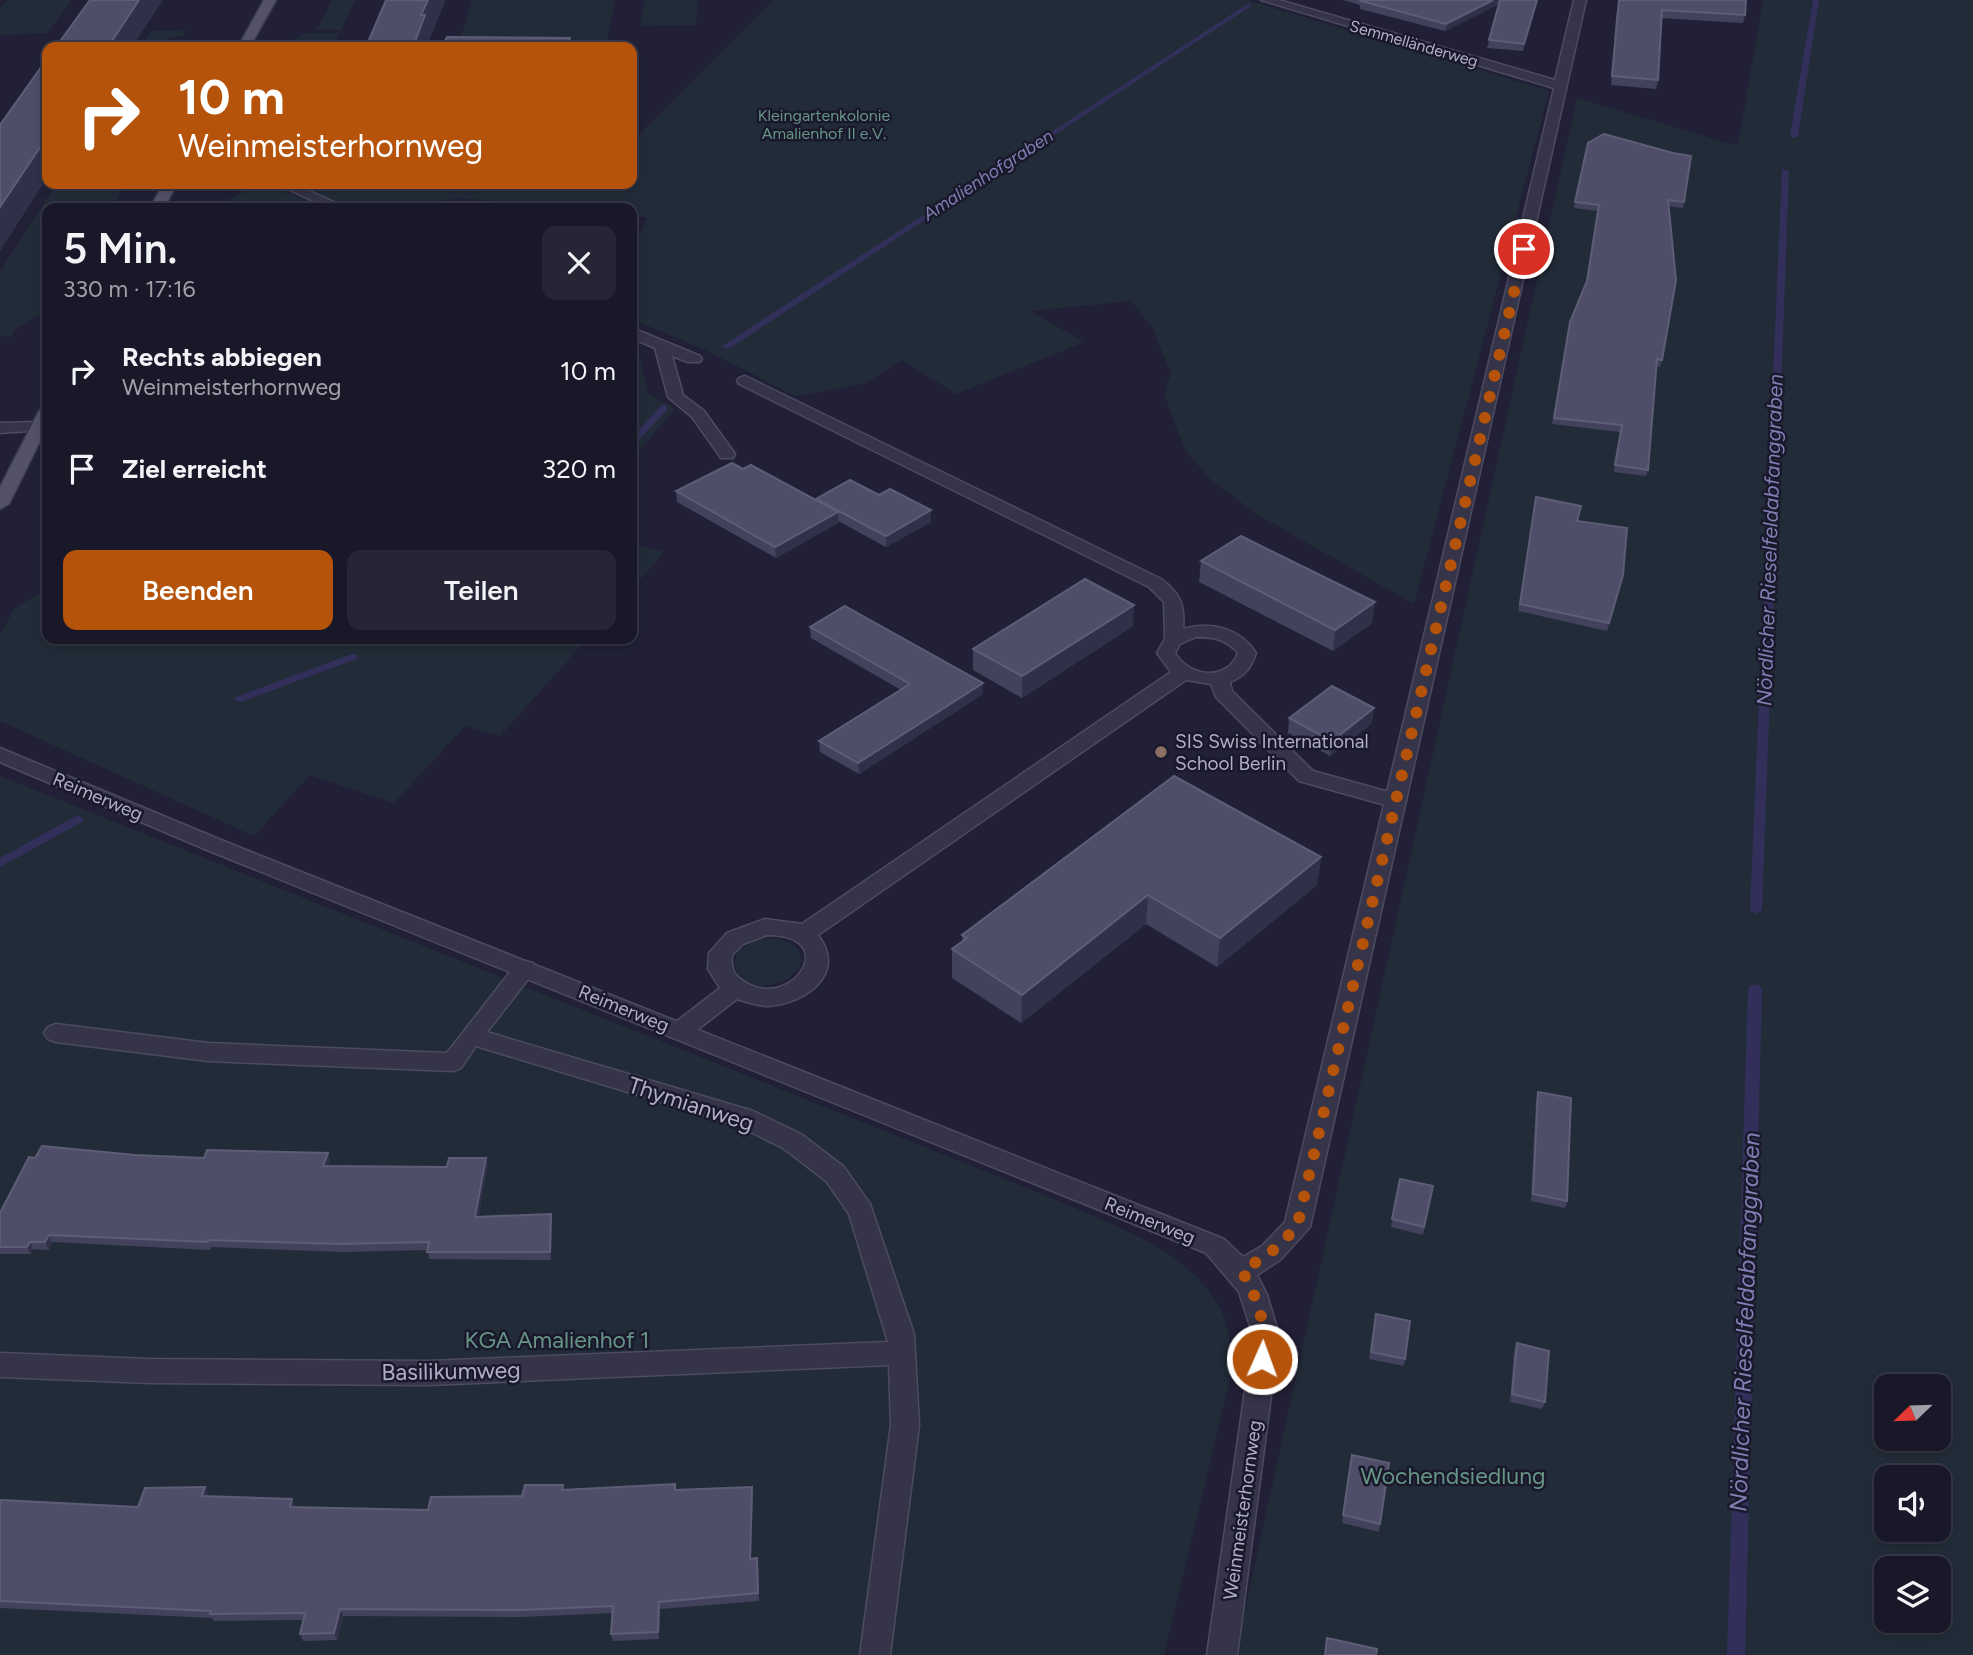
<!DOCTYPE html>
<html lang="de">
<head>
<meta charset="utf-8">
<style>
  :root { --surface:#191829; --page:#262535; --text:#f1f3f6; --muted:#9fa0a8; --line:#373746; --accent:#b45309 }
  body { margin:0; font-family:Figtree,sans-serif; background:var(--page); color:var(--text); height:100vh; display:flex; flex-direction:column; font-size:26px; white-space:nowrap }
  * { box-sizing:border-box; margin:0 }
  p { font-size:23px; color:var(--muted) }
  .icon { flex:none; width:38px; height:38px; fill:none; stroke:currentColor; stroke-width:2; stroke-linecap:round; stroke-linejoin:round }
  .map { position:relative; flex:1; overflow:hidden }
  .sheet { position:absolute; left:42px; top:203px; width:595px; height:441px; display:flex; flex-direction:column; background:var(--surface); border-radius:14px; box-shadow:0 4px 10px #0003,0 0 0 2px var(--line) }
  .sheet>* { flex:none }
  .hud { position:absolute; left:42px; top:42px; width:595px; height:147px; border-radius:14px; box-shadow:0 4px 10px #0003,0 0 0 2px var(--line); background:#b45309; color:#fff; overflow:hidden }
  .needle { width:46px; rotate:247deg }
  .fabs { position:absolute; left:1874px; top:1374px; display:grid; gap:14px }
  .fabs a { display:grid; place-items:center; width:77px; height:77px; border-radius:14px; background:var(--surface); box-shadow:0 4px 10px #0003,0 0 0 2px var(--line); font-size:35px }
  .pin { position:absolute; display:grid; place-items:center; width:60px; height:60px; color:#fff; margin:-30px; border:4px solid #fff; border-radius:50%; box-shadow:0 2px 7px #0007 }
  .me { position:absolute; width:77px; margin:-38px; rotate:2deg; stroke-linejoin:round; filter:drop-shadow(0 0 5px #0008) }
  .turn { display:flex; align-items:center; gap:24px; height:147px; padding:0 21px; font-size:32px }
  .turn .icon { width:91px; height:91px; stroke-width:2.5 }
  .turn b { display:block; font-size:49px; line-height:60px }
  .round { display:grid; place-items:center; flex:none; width:74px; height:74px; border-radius:14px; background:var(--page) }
  .headline { display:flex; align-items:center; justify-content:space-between; height:119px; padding:0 21px }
  h1 { font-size:42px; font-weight:600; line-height:52px }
  .primary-button { display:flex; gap:14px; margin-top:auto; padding:14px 21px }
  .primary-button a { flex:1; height:80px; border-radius:14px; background:var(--accent); color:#fff; font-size:28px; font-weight:600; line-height:80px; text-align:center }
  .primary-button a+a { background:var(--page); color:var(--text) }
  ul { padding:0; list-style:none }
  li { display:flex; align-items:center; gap:21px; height:98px; padding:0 21px }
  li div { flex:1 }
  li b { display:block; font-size:26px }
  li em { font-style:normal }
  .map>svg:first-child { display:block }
</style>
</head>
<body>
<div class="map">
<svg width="1973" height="1655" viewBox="0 0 1973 1655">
  <rect width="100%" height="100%" fill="#212037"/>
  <g fill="#222c38" fill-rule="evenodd">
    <path d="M8 0H72L47 33 0 35V8Z"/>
    <path d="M332 0H355L341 30H313L319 26Z"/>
    <path d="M472 0H615L606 47H458Z"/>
    <path d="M645 0H698L696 25 640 26Z"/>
    <path d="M773 0H1247L1549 91 1414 604 1258 515 1210 479 1185 450 1164 394 1171 373 1152 327 1131 301 1030 311 1084 342 956 394 902 360 864 384 795 396 706 350 632 319V247L648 218 632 215V208H577L457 198 434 202 419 208H344L293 184H501L584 189 590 184H632V142Z"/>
    <path d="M1763 0H1973V1655H1235L1577 98 1738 146ZM1886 1386H1939V1438H1886ZM1886 1477H1939V1530H1886ZM1886 1568H1939V1620H1886Z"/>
    <path d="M187 30 183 36 170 37 164 47H141L152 31Z"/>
    <path d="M306 33H339L333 47H290L294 40Z"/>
    <path d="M56 184H126L112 208H47V311L15 329 12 336 0 337V272Z"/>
    <path d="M256 184H264L332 208H215Z"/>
    <path d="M632 343 637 345 648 393 675 409 632 459Z"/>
    <path d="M632 544 664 552 632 589Z"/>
    <path d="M47 588V639H587L500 736 465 726 394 803 310 775 254 836 0 721V635L14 609Z"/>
    <path d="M0 776 1049 1197C1110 1225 1183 1245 1218 1305 1228 1322 1230 1343 1234 1362L1164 1655H0Z"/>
    <path d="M765 938C783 938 797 942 802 960 791 998 720 992 738 951L755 940Z"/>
  </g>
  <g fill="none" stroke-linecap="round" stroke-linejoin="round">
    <g fill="#32305a" fill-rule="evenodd">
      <path d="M1813 0H1819L1798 136 1794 138 1790 136Z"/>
      <path d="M1249 3 1252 5 1251 6 730 348 727 349 722 346Z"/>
      <path d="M1782 169 1789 171 1762 910 1756 914 1750 910Z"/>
      <path d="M664 405 667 406V410L635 444 632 445V437L661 406Z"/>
      <path d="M352 654 356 655 358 657 356 659 244 701 240 702 234 699 236 697Z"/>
      <path d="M78 815 84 819 82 822 0 867V858Z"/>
      <path d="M1755 984 1760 986 1762 989 1745 1655H1727L1748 989 1750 986Z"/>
    </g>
    <defs>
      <g id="service">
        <path d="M276 184H294L347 208H329Z"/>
        <path d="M632 328 700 356 702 359 700 362H688L672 356 683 395 704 411 735 454 733 458H721L692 417 668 397 655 348 632 338Z"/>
        <path d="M745 376 1161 579C1181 594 1185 605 1183 629 1212 621 1239 628 1256 653 1251 668 1245 676 1230 682L1232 691 1313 771 1403 796 1406 801 1403 806 1396 808 1299 781 1216 697 1211 684 1186 680 818 935C847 973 807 1003 769 1006 759 1006 746 1002 737 999L688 1037 680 1040 672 1037 668 1031 672 1025 720 988 708 969 709 953 727 933 765 919 802 924 1171 672 1157 653 1165 639 1164 602 1149 587 739 384 737 381 739 378ZM1196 637C1213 637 1226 639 1238 653 1227 682 1189 677 1175 653L1180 644ZM767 935C843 935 792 1012 745 982 733 975 731 969 732 955L743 944Z"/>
        <path d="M525 961 533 963 536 969 487 1032 753 1111 801 1134 844 1167 870 1204 914 1334 919 1425 890 1655H860L891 1425 889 1365 429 1385 150 1383 0 1377V1353L150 1359 429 1361 888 1342 849 1214 826 1181 783 1148 736 1125 476 1046 461 1068 453 1071 208 1061 56 1042 48 1039 44 1033 48 1027 56 1024 208 1043 447 1053 517 963Z"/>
      </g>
      <g id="minor">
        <path d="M1261 0H1279L1555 80 1574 0H1586L1310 1227 1280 1260 1257 1275 1267 1295 1279 1335 1237 1655H1207L1253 1335 1239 1292 1206 1253 207 850 0 762V748L221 840 1224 1239 1243 1257 1262 1246 1285 1222 1554 88Z"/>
        <path d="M38 422 44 424 46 427 44 430 0 433V423Z"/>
      </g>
      <g id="primary">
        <path d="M264 0H276L250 47H238Z"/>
        <path d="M163 184H177L164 208H150Z"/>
        <path d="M47 406V427L9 504 0 509V487L39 411Z"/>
      </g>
    </defs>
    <use href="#service" stroke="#4d4b60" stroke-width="3"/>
    <use href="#minor" stroke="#4d4b60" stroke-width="3"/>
    <use href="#primary" stroke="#3b3a4e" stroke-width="3"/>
    <use href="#service" fill="#353448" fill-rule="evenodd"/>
    <use href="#minor" fill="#353448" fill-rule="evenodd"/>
    <use href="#primary" fill="#535268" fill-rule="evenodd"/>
  </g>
  <g fill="#43425d">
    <path d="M1343 0H1538L1523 51 1487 48 1499 4 1445 31 1360 9V5Z"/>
    <path d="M1619 0 1745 15 1743 23 1661 18 1658 80 1656 89 1611 85 1616 17Z"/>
    <path d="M1588 143 1684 202 1683 208 1669 206 1662 360 1660 367 1656 366 1648 470 1646 476 1614 472 1620 432 1552 424 1570 322 1586 282 1598 211 1574 208Z"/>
    <path d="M743 469 816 500V499L931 522 886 547 838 521V523L776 558 677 502 676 491Z"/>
    <path d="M1536 497 1577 521 1623 575 1607 631 1518 611Z"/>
    <path d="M1201 561 1372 623 1333 651 1199 582Z"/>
    <path d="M1133 626 1022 698 973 670V649Z"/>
    <path d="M810 627 983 683V694L859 774 820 752 819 741 901 690 811 638Z"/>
    <path d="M298 639H335L334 643 300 645Z"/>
    <path d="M1289 718 1372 723 1330 756 1288 733Z"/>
    <path d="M1321 857 1317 885 1217 967 1146 924 1021 1023 952 978V949L962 942V935Z"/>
    <path d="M1538 1092 1567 1201 1565 1208 1531 1201 1536 1100Z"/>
    <path d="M328 1153 330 1161 328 1166 447 1167 488 1165 478 1217 551 1214 552 1221 551 1260 429 1259 428 1250 343 1252 211 1247 210 1250 52 1242 49 1250 33 1249 31 1254H0V1213L35 1158 135 1155 204 1158Z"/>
    <path d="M1400 1179 1433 1186 1423 1235 1391 1227Z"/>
    <path d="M1376 1314 1405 1359 1404 1366 1369 1359Z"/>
    <path d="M1517 1343 1545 1402 1542 1409 1510 1402 1514 1351Z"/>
    <path d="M1350 1462 1380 1524 1379 1532 1342 1523Z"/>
    <path d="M675 1484 676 1490 752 1487 753 1494 751 1559 758 1565 759 1601 660 1609 659 1639 613 1641 611 1634 613 1613 522 1617 343 1616 337 1640 303 1641 300 1634 303 1620 214 1621 212 1618 0 1608V1500L138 1507 205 1487 208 1494V1496L292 1499 295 1508 428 1510 522 1496 563 1485 564 1490Z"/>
  </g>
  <g fill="#313049">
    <path d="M139 0H163L132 47H108Z"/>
    <path d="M428 0H446L429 40 430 47H413L421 15Z"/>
    <path d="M1493 0H1500V4L1445 31 1446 24Z"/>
    <path d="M1537 0H1538L1523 51 1524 44Z"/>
    <path d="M47 137V178L0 251V207Z"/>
    <path d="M931 510V522L886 547V536Z"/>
    <path d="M838 512V523L776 558 775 547Z"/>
    <path d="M1375 602 1372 623 1333 651 1335 630Z"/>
    <path d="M1134 605 1133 626 1022 698V676Z"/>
    <path d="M983 683V694L859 774 858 763Z"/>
    <path d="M1374 708 1372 723 1330 756 1332 741Z"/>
    <path d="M1321 857 1317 885 1217 967 1220 938Z"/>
    <path d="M1148 895 1146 924 1021 1023 1022 995Z"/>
    <path d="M328 1153 330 1161 326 1174 323 1166Z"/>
    <path d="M486 1158 488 1165 477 1225 475 1217Z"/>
    <path d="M551 1214 552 1221 551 1260 550 1252Z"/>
    <path d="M49 1235 52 1242 49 1250 45 1242Z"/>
    <path d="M30 1242 33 1249 31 1254 27 1247Z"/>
    <path d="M205 1487 208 1494 206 1503 202 1496Z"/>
    <path d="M752 1487 753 1494 751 1566 750 1559Z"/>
    <path d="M292 1499 295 1507 293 1515 290 1507Z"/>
    <path d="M659 1602 660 1609 659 1639 658 1632Z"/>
    <path d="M340 1609 343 1616 337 1640 334 1633Z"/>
  </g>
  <g fill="#4f4e68" stroke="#5e5d77" stroke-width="2">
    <path d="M90 0H139L108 47H56Z"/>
    <path d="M386 0H428L421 15H425L413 47H366Z"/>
    <path d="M1364 0H1493L1446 24 1361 1Z"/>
    <path d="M1500 0H1537L1524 44 1489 40Z"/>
    <path d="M1619 0H1746L1745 15 1662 10 1658 80 1612 76Z"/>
    <path d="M447 37 570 38 567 47H442Z"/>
    <path d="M47 59V137L0 207V125Z"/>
    <path d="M1604 134 1673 153 1691 156 1684 202 1668 200 1676 280 1662 360 1657 359 1648 470 1615 465 1622 425 1554 418 1570 322 1587 281 1599 205 1575 202 1588 143Z"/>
    <path d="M732 463 743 469 751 465 838 512 775 547 676 491Z"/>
    <path d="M850 480 879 495 890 489 931 510 886 536 816 499Z"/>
    <path d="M1536 497 1581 506 1577 521 1627 528 1623 575 1609 623 1520 604Z"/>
    <path d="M1241 536 1375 602 1335 630 1201 561Z"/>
    <path d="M1085 579 1134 605 1022 676 973 649Z"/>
    <path d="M845 606 983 683 858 763 819 741 910 684 810 627Z"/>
    <path d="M1332 686 1374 708 1332 741 1289 718Z"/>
    <path d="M1174 776 1321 857 1220 938 1148 895 1022 995 952 949 967 938 962 935Z"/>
    <path d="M1538 1092 1571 1098 1567 1201 1533 1194Z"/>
    <path d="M42 1146 135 1155 204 1158 207 1150 328 1153 323 1166 447 1167 449 1158H486L475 1217 551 1214 550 1252H427L429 1242 340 1244 208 1240 207 1242 49 1235 45 1242H30L27 1247H0V1213L29 1157 35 1158Z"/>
    <path d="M1400 1179 1433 1186 1424 1227 1392 1219Z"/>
    <path d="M1376 1314 1410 1321 1405 1359 1371 1352Z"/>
    <path d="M1517 1343 1549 1351 1545 1402 1512 1394Z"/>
    <path d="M1352 1455 1389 1463 1380 1524 1343 1515Z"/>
    <path d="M675 1484V1490L752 1487 750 1559 757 1558 758 1593 659 1602 658 1632 611 1634 613 1606 520 1610 340 1609 334 1633 300 1634 305 1613 210 1614 211 1611 0 1601V1500L138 1507 145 1488 205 1487 202 1496 292 1499 290 1507 428 1510 431 1497 522 1496 525 1485H563L562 1490Z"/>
    <path d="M1327 1638 1377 1649 1376 1655H1325Z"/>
  </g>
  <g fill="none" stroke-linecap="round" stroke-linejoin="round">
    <path stroke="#b45309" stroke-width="12" stroke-dasharray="0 21.6" d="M1262 1359C1267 1324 1259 1302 1242 1271L1270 1253 1297 1227 1524 249"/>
  </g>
  <circle fill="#8d6e63" stroke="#1a192c" stroke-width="2.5" cx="1161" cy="752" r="7"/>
  <g text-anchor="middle" stroke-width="5" stroke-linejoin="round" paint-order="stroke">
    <g font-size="16" fill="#b0aec5" stroke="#1a192c">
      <text transform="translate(1414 43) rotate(16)" y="6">Semmelländerweg</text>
    </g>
    <g font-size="16" fill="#669586" stroke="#1a192c">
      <text x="824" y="121">Kleingartenkolonie<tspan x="824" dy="18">Amalienhof II e.V.</tspan></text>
    </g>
    <g font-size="18" font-style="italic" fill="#807eb2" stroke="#1a192c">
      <text transform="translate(988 175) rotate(-33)" y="6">Amalienhofgraben</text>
    </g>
    <g font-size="19" fill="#b0aec5" stroke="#1a192c" text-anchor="start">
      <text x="1175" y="748">SIS Swiss International<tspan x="1175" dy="22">School Berlin</tspan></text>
    </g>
    <g font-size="19" fill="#b0aec5" stroke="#1a192c">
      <text transform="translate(98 796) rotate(23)" y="7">Reimerweg</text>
      <text transform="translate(624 1008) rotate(22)" y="7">Reimerweg</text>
      <text transform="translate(1150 1220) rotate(22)" y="7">Reimerweg</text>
      <text transform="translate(1242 1510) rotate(-82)" y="7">Weinmeisterhornweg</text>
    </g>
    <g font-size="21" font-style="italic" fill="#807eb2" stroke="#1a192c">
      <text transform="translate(1770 540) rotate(-88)" y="7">Nördlicher Rieselfeldabfanggraben</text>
    </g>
    <g font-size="23" fill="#b0aec5" stroke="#1a192c">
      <text transform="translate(691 1104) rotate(18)" y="8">Thymianweg</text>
      <text transform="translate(451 1371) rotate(-1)" y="8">Basilikumweg</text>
    </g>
    <g font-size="23" fill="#669586" stroke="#1a192c">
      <text x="557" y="1348">KGA Amalienhof 1</text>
      <text x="1453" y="1484">Wochendsiedlung</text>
    </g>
    <g font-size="24" font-style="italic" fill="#807eb2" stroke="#1a192c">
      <text transform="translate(1745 1322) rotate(-88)" y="8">Nördlicher Rieselfeldabfanggraben</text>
    </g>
  </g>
</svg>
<div class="fabs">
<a><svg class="needle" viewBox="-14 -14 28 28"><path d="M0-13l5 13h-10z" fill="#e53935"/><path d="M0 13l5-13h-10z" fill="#9fa0a8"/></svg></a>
<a><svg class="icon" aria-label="sound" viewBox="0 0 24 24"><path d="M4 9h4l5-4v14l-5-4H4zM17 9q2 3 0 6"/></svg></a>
<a><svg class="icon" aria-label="layers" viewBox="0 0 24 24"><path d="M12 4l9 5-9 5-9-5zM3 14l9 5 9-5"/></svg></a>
</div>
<div class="pin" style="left:1524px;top:249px;background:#d93025"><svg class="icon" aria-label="arrive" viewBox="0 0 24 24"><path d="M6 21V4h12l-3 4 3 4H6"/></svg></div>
<svg class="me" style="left:1262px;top:1359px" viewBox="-20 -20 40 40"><circle r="17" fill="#b45309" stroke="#fff" stroke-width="3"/><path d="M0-11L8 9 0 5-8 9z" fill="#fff"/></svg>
<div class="hud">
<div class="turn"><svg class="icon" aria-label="right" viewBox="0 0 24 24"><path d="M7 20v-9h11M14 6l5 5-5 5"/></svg><div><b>10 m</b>Weinmeisterhornweg</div></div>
</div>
<section class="sheet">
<div class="headline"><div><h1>5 Min.</h1><p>330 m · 17:16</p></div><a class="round"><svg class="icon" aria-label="close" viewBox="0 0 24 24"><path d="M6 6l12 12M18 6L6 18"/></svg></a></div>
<ul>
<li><svg class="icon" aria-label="right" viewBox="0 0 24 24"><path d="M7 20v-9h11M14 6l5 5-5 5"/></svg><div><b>Rechts abbiegen</b><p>Weinmeisterhornweg</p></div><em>10 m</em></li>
<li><svg class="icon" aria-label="arrive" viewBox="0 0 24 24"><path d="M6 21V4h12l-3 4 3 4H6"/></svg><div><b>Ziel erreicht</b></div><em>320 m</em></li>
</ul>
<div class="primary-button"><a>Beenden</a><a>Teilen</a></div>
</section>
</div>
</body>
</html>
